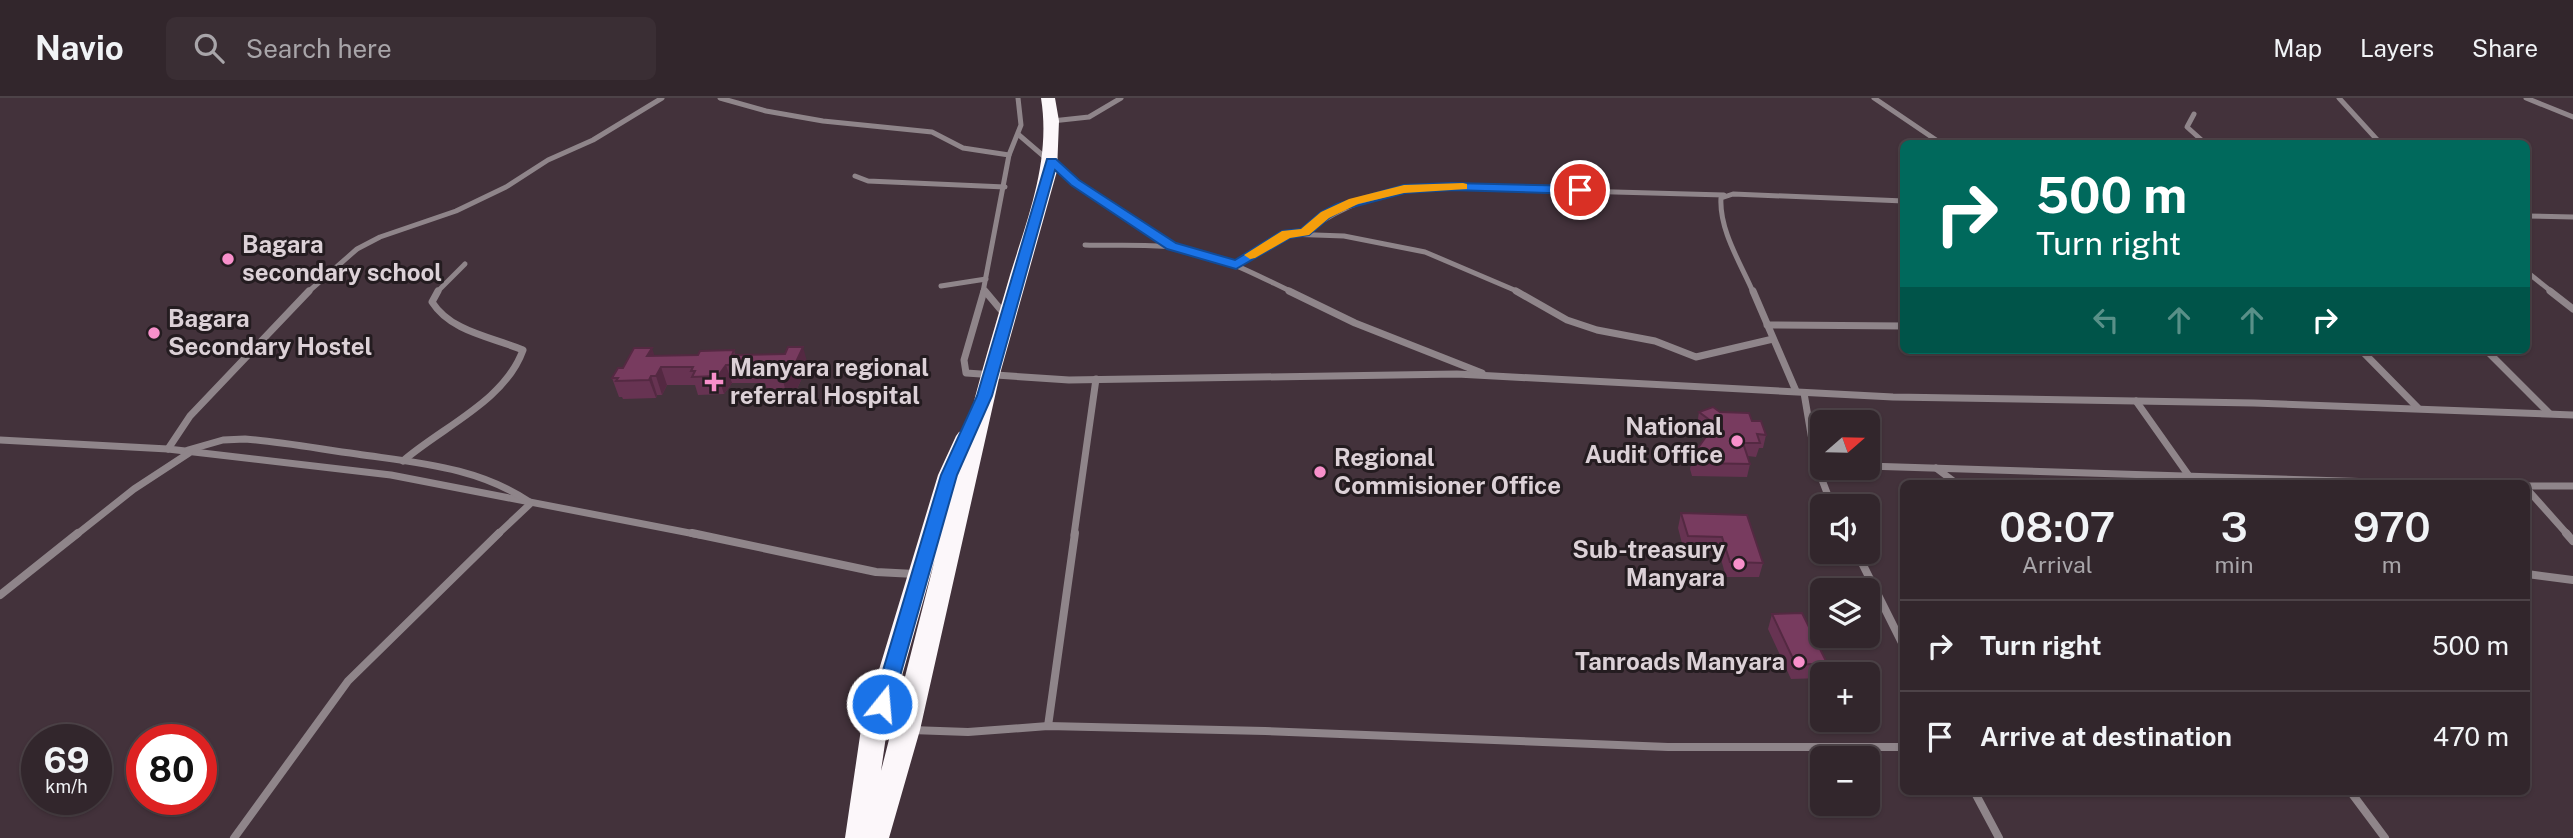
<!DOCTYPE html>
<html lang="en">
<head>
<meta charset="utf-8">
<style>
  :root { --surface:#32262c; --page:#3a2e34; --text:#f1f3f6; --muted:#a8a5a9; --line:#4d4348 }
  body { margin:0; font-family:"Public Sans",sans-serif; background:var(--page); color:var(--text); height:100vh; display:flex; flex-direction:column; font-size:26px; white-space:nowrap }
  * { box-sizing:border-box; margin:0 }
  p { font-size:23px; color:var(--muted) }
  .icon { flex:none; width:38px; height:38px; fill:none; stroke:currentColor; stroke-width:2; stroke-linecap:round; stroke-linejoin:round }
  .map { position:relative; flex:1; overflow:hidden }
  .drawer { position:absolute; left:1900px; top:382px; width:630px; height:315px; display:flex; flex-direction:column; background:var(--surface); border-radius:10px; box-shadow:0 2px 5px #0004,0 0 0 2px var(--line) }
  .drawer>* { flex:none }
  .top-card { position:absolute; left:1900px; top:42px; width:630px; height:214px; border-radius:10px; box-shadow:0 2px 5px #0004,0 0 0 2px var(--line); background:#00695c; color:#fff; overflow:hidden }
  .needle { width:46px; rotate:70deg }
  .tools { position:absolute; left:1810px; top:312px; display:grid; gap:14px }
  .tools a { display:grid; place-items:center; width:70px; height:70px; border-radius:10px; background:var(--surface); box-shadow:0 2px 5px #0004,0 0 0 2px var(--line); font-size:35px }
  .speed { position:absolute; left:21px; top:626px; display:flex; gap:14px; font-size:35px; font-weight:700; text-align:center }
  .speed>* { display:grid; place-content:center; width:91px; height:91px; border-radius:50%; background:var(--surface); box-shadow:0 2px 5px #0004,0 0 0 2px var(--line); line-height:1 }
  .speed small { font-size:18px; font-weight:400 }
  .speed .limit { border:10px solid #d22; background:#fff; color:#111 }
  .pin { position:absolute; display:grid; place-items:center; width:60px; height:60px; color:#fff; margin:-30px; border:4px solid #fff; border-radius:50%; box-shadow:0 2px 7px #0007 }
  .me { position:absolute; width:77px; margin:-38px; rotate:17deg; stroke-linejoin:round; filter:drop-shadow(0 0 5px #0008) }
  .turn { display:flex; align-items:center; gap:24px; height:147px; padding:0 21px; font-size:32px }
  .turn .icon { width:91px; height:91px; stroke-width:2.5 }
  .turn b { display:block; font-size:49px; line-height:60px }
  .lanes { display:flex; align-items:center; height:66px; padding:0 21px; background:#0003; justify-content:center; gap:35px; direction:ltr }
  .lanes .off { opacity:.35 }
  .eta { display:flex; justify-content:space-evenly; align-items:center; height:119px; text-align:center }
  .eta b { font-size:42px; font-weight:600; line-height:49px }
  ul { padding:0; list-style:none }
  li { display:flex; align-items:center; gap:21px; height:91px; padding:0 21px; border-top:2px solid var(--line) }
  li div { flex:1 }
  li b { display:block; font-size:26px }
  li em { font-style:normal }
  header { display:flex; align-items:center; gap:42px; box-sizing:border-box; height:98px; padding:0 35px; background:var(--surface); border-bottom:2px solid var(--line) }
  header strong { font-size:33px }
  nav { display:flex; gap:38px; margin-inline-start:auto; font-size:24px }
  .search { width:490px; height:63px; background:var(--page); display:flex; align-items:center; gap:18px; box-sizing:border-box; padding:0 24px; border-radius:10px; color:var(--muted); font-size:26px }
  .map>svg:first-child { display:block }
</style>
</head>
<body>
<header>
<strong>Navio</strong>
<div class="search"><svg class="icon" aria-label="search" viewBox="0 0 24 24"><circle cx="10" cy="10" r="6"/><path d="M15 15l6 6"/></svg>Search here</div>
<nav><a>Map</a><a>Layers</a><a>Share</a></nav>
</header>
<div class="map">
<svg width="2573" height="740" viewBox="0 0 2573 740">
  <rect width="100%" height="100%" fill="#43323b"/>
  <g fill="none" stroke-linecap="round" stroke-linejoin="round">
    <g stroke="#8f858a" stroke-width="5">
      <path d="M720 0 766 13 823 23 932 34 963 50 1009 57"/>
      <path d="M1874 0 1942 46"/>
      <path d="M2339 0 2381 46"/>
      <path d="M2526 0 2573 19"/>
      <path d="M2194 16 2187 29 2206 46"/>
      <path d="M1052 23 1089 19 1121 0"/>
      <path d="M1019 37 1075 85 1171 148"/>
      <path d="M855 78 868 83 1005 89"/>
      <path d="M2527 118 2573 119"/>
      <path d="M1304 135C1346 105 1379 95 1430 89L1724 97"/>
      <path d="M1085 147C1113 148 1143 146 1172 149 1215 154 1254 176 1292 194"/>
      <path d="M1236 167 1287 136 1344 138 1425 154 1519 194"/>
      <path d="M2527 174 2552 194"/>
      <path d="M941 188 986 181"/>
      <path d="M984 192 986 194"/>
      <path d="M308 194 357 151 380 139 456 113 506 89 548 62 593 42 662 0"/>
      <path d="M437 194 465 166"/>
      <path d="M983 194 1009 57 1021 27 1018 0"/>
      <path d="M1753 194C1741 166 1719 132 1721 100L1733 96 1904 103"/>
    </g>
    <g stroke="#8f858a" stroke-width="7">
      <path d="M984 193 964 262 966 275 1069 282 1457 276 1893 299 2254 305 2573 317"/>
      <path d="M985 193 1006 218"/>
      <path d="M1289 193 1355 225 1482 275"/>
      <path d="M1516 193 1567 222 1597 232 1655 243 1696 259 1773 241"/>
      <path d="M1753 193 1796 293"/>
      <path d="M2550 193 2573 211"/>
      <path d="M1767 227 1904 228"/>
      <path d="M2361 252 2418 310"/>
      <path d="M2463 252 2488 254"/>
      <path d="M2486 252 2549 315"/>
      <path d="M1804 295 1816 366 1832 408"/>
      <path d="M2136 303 2194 385"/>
      <path d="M0 342 168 351 391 377 700 437"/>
      <path d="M168 351 190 318 309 193"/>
      <path d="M188 352 223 342 245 341C283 344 320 351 357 356 418 365 479 369 531 405L497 437"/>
      <path d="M403 363C442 329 505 303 523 252 492 239 451 234 432 204L438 193"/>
      <path d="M1867 368 2408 385"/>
      <path d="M1936 370 1956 385"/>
      <path d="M2527 388H2573"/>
      <path d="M2527 391 2568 437"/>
      <path d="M76 437 134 391 189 355"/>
      <path d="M1074 437 1096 281"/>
    </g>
    <g stroke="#8f858a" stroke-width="8">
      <path d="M692 435 876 474 915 476"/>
      <path d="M2566 435 2573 443"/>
      <path d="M1856 453 1904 549"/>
      <path d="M2527 476 2573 482"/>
      <path d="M0 497 78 435"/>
      <path d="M1048 628 1075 435"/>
      <path d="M911 632 968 634 1048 628 1265 633 1668 649H1904"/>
      <path d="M1974 693 1999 740"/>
      <path d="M2350 693 2385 740"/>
      <path d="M234 740 348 583 499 435"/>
    </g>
    <path fill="#fcf7fa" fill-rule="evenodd" d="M1041 0H1055L1059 23 1057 73 1000 276 920 632 889 740H845L861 631 938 377 956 338 959 334 967 332C979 280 995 229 1010 177 1028 119 1051 62 1041 0ZM935 461 881 673 887 631Z"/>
  </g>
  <g fill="#673352">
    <path d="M734 252 735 257 808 267 795 295 787 298 768 296 765 285H732L724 296 698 297 695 287H667L662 297H657L656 300 623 301 622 299H619L612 280 623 270 655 258 698 257Z"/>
    <path d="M1699 314H1720L1752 323 1766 337 1763 350H1759L1756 359 1748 358 1750 366 1747 379 1692 378 1690 371 1693 357 1708 336 1697 327Z"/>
    <path d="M1681 415 1763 465 1759 479H1726L1719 454 1684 453 1678 430Z"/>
    <path d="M1772 516 1827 565 1824 576H1822V580L1791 581 1768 531Z"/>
  </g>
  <g fill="#542942">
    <path d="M803 249 808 267 795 295 787 298 782 279Z"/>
    <path d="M652 250 658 268 647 258Z"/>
    <path d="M726 267 732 285 724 296 718 278Z"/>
    <path d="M661 269 667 287 662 297 656 278Z"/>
    <path d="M651 278 657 297 656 300 649 282Z"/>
  </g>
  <g fill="#783b5f" stroke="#542942" stroke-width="2">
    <path d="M788 249H803L790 277 782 279 763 278 765 266 726 267 718 278 692 279 695 273H691L693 269H661L656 278H651L649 282 616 283 618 280H612L618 270H623L634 250H652L647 258 698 257 700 253 734 252 732 257 785 256Z"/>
    <path d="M1713 309 1720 314 1749 315 1752 323H1761L1766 337 1757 336 1760 345H1743L1750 366 1695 365 1693 357 1715 326 1699 314Z"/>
    <path d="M1681 415 1747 417 1763 465 1730 464 1722 439 1688 438Z"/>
    <path d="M1802 515 1827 565 1796 567 1772 516Z"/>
  </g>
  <path fill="#1a73e8" stroke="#114b97" stroke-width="2" d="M1047 61H1056L1079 82 1176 145 1235 162 1282 133 1301 131 1321 114 1337 106 1404 87 1452 85 1580 88 1586 92 1580 96 1452 92 1405 95 1345 111 1329 120 1309 137 1290 140 1236 171 1167 151 1071 87 1055 72 992 298 957 377 892 606 889 611 882 613 875 611 873 606 941 377 977 298Z"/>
  <path fill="#f59e0b" d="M1463 85 1467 86V91L1404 95 1358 106 1329 120 1309 137 1290 140 1255 160 1250 161 1244 157 1282 133 1301 131 1321 114 1349 101 1404 87Z"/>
  <g fill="#f890cb" stroke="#241c20" stroke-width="2.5">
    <circle cx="228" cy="161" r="7"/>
    <circle cx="154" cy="235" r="7"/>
    <path d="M710.5 273.5h7v7h7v7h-7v7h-7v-7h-7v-7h7z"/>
    <circle cx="1737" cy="343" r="7"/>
    <circle cx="1320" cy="374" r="7"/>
    <circle cx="1739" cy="466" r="7"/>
    <circle cx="1799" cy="564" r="7"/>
  </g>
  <g text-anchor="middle" stroke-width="6" stroke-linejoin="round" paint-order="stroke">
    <g font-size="24" font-weight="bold" fill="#dcd1d7" stroke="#241c20" text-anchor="start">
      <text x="242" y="155">Bagara<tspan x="242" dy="28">secondary school</tspan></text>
      <text x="168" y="229">Bagara<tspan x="168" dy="28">Secondary Hostel</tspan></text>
      <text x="730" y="278">Manyara regional<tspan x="730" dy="28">referral Hospital</tspan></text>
      <text x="1723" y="337" text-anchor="end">National<tspan x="1723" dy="28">Audit Office</tspan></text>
      <text x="1334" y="368">Regional<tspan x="1334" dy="28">Commisioner Office</tspan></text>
      <text x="1725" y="460" text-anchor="end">Sub-treasury<tspan x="1725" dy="28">Manyara</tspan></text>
      <text x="1785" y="572" text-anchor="end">Tanroads Manyara</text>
    </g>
  </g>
</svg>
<div class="tools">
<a><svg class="needle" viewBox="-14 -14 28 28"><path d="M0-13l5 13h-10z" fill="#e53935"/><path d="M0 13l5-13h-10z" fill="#a8a5a9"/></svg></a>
<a><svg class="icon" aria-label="sound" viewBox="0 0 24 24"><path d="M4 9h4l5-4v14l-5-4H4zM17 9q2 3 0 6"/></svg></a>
<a><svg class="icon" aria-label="layers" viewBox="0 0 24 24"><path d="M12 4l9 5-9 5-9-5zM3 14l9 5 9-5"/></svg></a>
<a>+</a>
<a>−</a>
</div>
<div class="speed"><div>69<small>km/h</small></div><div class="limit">80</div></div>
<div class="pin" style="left:1580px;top:92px;background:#d93025"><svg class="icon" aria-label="arrive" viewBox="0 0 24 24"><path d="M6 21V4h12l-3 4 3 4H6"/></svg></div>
<svg class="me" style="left:882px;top:606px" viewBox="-20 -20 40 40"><circle r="17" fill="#1a73e8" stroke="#fff" stroke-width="3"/><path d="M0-11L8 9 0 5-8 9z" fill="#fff"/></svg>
<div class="top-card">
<div class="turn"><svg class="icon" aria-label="right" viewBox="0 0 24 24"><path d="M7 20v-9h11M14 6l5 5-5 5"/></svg><div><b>500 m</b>Turn right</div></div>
<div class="lanes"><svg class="icon off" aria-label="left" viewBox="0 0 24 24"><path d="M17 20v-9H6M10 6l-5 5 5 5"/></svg><svg class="icon off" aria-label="ahead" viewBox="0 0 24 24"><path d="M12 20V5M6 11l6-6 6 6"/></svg><svg class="icon off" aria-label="ahead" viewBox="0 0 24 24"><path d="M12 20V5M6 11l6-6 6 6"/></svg><svg class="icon" aria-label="right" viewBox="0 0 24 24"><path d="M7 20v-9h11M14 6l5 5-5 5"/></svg></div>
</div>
<section class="drawer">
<div class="eta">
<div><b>08:07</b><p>Arrival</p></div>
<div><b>3</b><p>min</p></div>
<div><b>970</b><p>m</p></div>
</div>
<ul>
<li><svg class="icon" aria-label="right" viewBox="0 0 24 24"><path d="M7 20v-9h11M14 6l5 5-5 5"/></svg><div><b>Turn right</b></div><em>500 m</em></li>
<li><svg class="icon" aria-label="arrive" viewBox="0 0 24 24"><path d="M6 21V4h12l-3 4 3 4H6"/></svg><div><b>Arrive at destination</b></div><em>470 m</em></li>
</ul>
</section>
</div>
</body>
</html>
